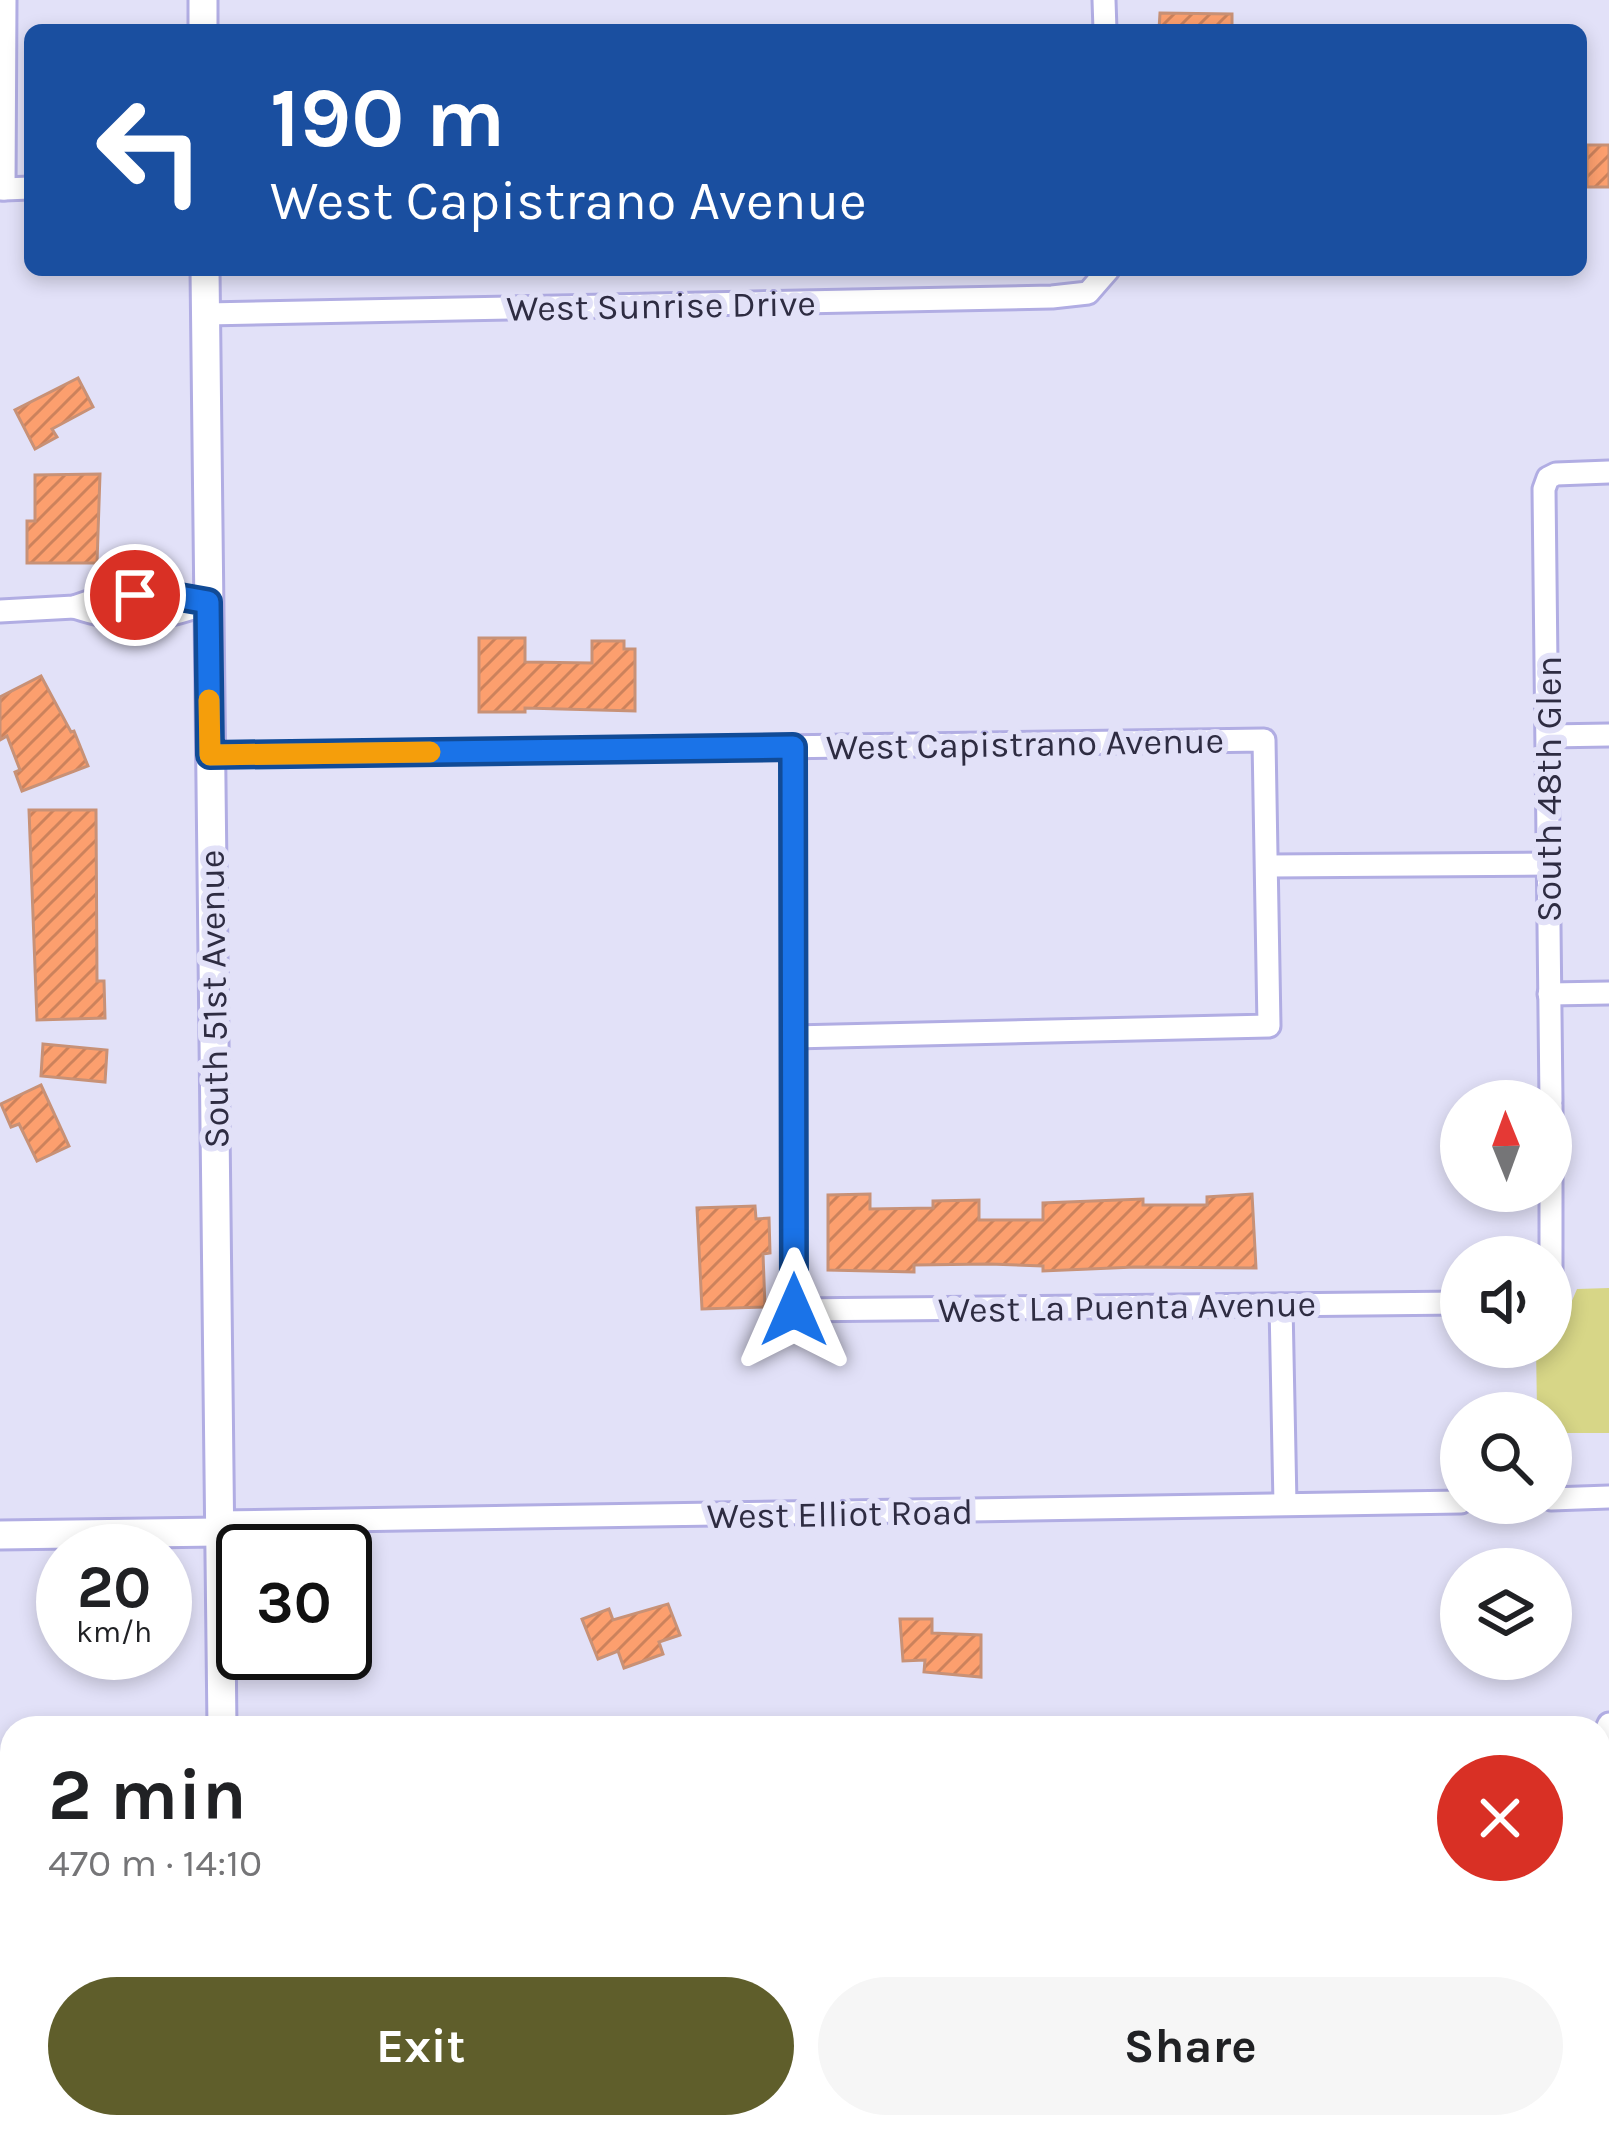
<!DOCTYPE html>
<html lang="en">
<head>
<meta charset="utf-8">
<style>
  :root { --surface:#fff; --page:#f6f6f6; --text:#202124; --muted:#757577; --accent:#5f5e2b }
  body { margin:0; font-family:Karla,sans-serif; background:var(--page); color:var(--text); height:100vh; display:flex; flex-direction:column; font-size:45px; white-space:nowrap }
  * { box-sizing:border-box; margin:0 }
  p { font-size:39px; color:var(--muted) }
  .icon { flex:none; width:66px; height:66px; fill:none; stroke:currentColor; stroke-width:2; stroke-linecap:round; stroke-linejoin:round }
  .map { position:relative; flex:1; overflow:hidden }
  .details { position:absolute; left:0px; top:1716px; width:1611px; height:423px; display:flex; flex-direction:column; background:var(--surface); border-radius:36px 36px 0 0; box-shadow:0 6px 18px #0003 }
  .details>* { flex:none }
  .hud { position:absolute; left:24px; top:24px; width:1563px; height:252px; border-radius:18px; box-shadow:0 6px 18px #0003; background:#1a4fa0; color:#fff; overflow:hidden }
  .needle { width:78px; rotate:359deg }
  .tools { position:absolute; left:1440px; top:1080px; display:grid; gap:24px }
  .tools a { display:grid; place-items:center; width:132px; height:132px; border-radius:50%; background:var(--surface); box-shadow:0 6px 18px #0003; font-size:60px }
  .speed { position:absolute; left:36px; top:1524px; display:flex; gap:24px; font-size:60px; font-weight:700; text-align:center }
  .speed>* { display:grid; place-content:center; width:156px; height:156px; border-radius:50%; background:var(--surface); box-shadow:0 6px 18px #0003; line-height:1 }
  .speed small { font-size:30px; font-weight:400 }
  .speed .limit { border:6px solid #111; border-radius:18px; background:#fff; color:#111 }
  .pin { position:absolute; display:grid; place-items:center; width:102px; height:102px; color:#fff; margin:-51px; border:6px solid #fff; border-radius:50%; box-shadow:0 3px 12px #0007 }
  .me { position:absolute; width:132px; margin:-66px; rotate:0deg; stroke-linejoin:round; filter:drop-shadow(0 0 9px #0008) }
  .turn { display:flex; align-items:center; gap:42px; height:252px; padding:0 48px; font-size:54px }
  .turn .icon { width:156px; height:156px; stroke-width:2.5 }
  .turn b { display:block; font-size:84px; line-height:102px }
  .round { display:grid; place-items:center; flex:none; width:126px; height:126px; border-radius:63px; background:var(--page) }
  .overview { display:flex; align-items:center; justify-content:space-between; height:204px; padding:0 48px }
  h1 { font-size:72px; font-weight:700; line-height:90px }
  .action { display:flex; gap:24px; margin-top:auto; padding:24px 48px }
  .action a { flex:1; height:138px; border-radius:72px; background:var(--accent); color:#fff; font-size:48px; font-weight:700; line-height:138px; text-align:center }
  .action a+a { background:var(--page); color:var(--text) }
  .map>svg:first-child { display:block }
</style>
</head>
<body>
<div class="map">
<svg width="1609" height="2138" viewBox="0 0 1609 2138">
  <defs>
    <pattern id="grass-tufts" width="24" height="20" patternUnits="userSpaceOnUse" patternTransform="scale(3)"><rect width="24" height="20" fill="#d7d687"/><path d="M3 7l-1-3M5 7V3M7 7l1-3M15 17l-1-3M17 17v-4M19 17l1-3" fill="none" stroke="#b9b876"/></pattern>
    <pattern id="building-hatch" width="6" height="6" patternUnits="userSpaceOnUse" patternTransform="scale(3)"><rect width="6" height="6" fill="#fc9f6e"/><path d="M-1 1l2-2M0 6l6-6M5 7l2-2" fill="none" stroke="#cc825c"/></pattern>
  </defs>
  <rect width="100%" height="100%" fill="#e2e1f8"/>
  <path fill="url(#grass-tufts)" d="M1609 1890V2138H1234L1251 2127H1599V1896Z"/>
  <path fill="#d7d687" d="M1609 1288V1433H1562L1551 1423V1413L1537 1410 1536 1347H1551V1322L1568 1310 1577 1289Z"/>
  <g fill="url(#building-hatch)" stroke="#c89176" stroke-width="3">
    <path d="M1160 13 1232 14V30H1159Z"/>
    <rect x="1587" y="145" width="22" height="42"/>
    <path d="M78 378 93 407 52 429 57 437 35 449 15 410Z"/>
    <path d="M100 474 97 563H27V521H35V475Z"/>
    <path d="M479 638H525V662L592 663V641H624V649H635V711L525 708V712H479Z"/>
    <path d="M41 676 71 732 74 731 88 766 22 791 15 772 20 770 7 736 0 740V697Z"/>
    <path d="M29 810H96L97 981H104L105 1018 37 1020Z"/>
    <path d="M43 1044 107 1050 105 1082 41 1076Z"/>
    <path d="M41 1085 69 1146 37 1161 19 1124 11 1127 1 1104Z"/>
    <path d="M870 1194V1209L933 1208V1201L979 1200V1220H1043V1203L1143 1199V1205H1207V1197L1252 1194 1256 1268 1135 1267 1043 1271V1266L989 1264 914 1265V1272L828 1270V1195Z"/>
    <path d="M755 1206 756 1219 769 1218 770 1253 763 1254 765 1307 702 1309 697 1208Z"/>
    <path d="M668 1604 680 1635 659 1642 663 1654 624 1668 618 1651 598 1659 582 1619 609 1609 613 1620Z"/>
    <path d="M900 1619H932V1633L981 1635V1677L924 1672 925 1660 903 1661Z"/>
  </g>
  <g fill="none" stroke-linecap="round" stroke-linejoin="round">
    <defs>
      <g id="minor">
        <path d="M1104 0 1105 30"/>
        <path d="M0 189H4L5 0"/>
        <path d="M4 189 30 188"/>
        <path d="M206 314 1052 297 1088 293 1108 270"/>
        <path d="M74 607C125 624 157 622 207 603"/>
        <path d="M0 611 74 607 106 596 163 594 208 602"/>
        <path d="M1549 736 1609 735"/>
        <path d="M793 747V1310L1461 1303"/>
        <path d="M210 755 1264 740 1269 1026 793 1037"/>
        <path d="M1268 866 1548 864"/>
        <path d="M1549 994 1609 993"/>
        <path d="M1551 1101 1544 489 1548 478 1556 474 1609 472"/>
        <path d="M1551 1105V1295"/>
        <path d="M1281 1305 1285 1504"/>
        <path d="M1551 1499 1609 1497"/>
        <path d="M218 1522 1461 1502"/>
        <path d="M1599 1746 1609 1724"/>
        <path d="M970 2127 1006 2138"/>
        <path d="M457 2128 487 2127"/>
        <path d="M1036 2138 1040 2127"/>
        <path d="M1175 2138 1188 2127"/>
      </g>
      <g id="major">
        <path d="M203 0V30"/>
        <path d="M205 270 222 1728"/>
        <path d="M0 1535 218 1532"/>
        <path d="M229 2127V2138"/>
      </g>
    </defs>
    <use href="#minor" stroke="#b1ade3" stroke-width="27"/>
    <use href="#major" stroke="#b1ade3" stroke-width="33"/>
    <use href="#minor" stroke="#fff" stroke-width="21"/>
    <use href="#major" stroke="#fff" stroke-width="27"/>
  </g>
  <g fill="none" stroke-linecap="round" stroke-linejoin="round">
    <defs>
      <path id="route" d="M135 595 163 594 208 602 210 755 793 747 794 1310"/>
    </defs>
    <use href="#route" stroke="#114b97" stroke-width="30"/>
    <use href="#route" stroke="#1a73e8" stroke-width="21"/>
    <path stroke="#f59e0b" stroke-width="21" d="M209 700 210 755 430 752"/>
  </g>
  <g text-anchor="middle" stroke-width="12" stroke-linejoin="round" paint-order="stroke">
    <g font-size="36" fill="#2e2c42" stroke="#e2e1f8">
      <text transform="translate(661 305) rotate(-1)" y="13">West Sunrise Drive</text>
      <text transform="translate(1025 743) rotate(-1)" y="13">West Capistrano Avenue</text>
      <text transform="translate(1548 789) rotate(-90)" y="13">South 48th Glen</text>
      <text transform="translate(213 999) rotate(-91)" y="13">South 51st Avenue</text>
      <text transform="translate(1127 1306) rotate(-1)" y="13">West La Puenta Avenue</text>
      <text transform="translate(840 1513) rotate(-1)" y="13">West Elliot Road</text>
    </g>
  </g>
</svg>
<div class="tools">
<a><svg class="needle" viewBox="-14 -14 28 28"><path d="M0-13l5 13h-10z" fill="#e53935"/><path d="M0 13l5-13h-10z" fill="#757577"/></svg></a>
<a><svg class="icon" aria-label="sound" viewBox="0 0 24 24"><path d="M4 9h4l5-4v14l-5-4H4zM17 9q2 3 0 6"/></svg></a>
<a><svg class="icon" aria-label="search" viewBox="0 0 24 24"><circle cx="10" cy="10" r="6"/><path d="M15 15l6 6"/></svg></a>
<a><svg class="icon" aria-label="layers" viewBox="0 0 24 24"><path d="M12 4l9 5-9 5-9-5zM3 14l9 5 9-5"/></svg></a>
</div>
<div class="speed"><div>20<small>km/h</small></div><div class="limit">30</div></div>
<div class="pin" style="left:135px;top:595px;background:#d93025"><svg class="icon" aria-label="arrive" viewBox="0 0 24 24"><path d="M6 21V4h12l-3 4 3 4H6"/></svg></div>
<svg class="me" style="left:794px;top:1310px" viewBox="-20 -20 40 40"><path d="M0-17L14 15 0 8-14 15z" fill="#1a73e8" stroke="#fff" stroke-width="4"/></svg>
<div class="hud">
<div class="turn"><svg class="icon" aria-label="left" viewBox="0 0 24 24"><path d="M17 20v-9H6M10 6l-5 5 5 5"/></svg><div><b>190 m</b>West Capistrano Avenue</div></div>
</div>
<section class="details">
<div class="overview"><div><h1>2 min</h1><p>470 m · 14:10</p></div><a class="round" style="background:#d93025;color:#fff"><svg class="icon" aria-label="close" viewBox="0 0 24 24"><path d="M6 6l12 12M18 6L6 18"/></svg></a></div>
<div class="action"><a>Exit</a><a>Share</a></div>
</section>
</div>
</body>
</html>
